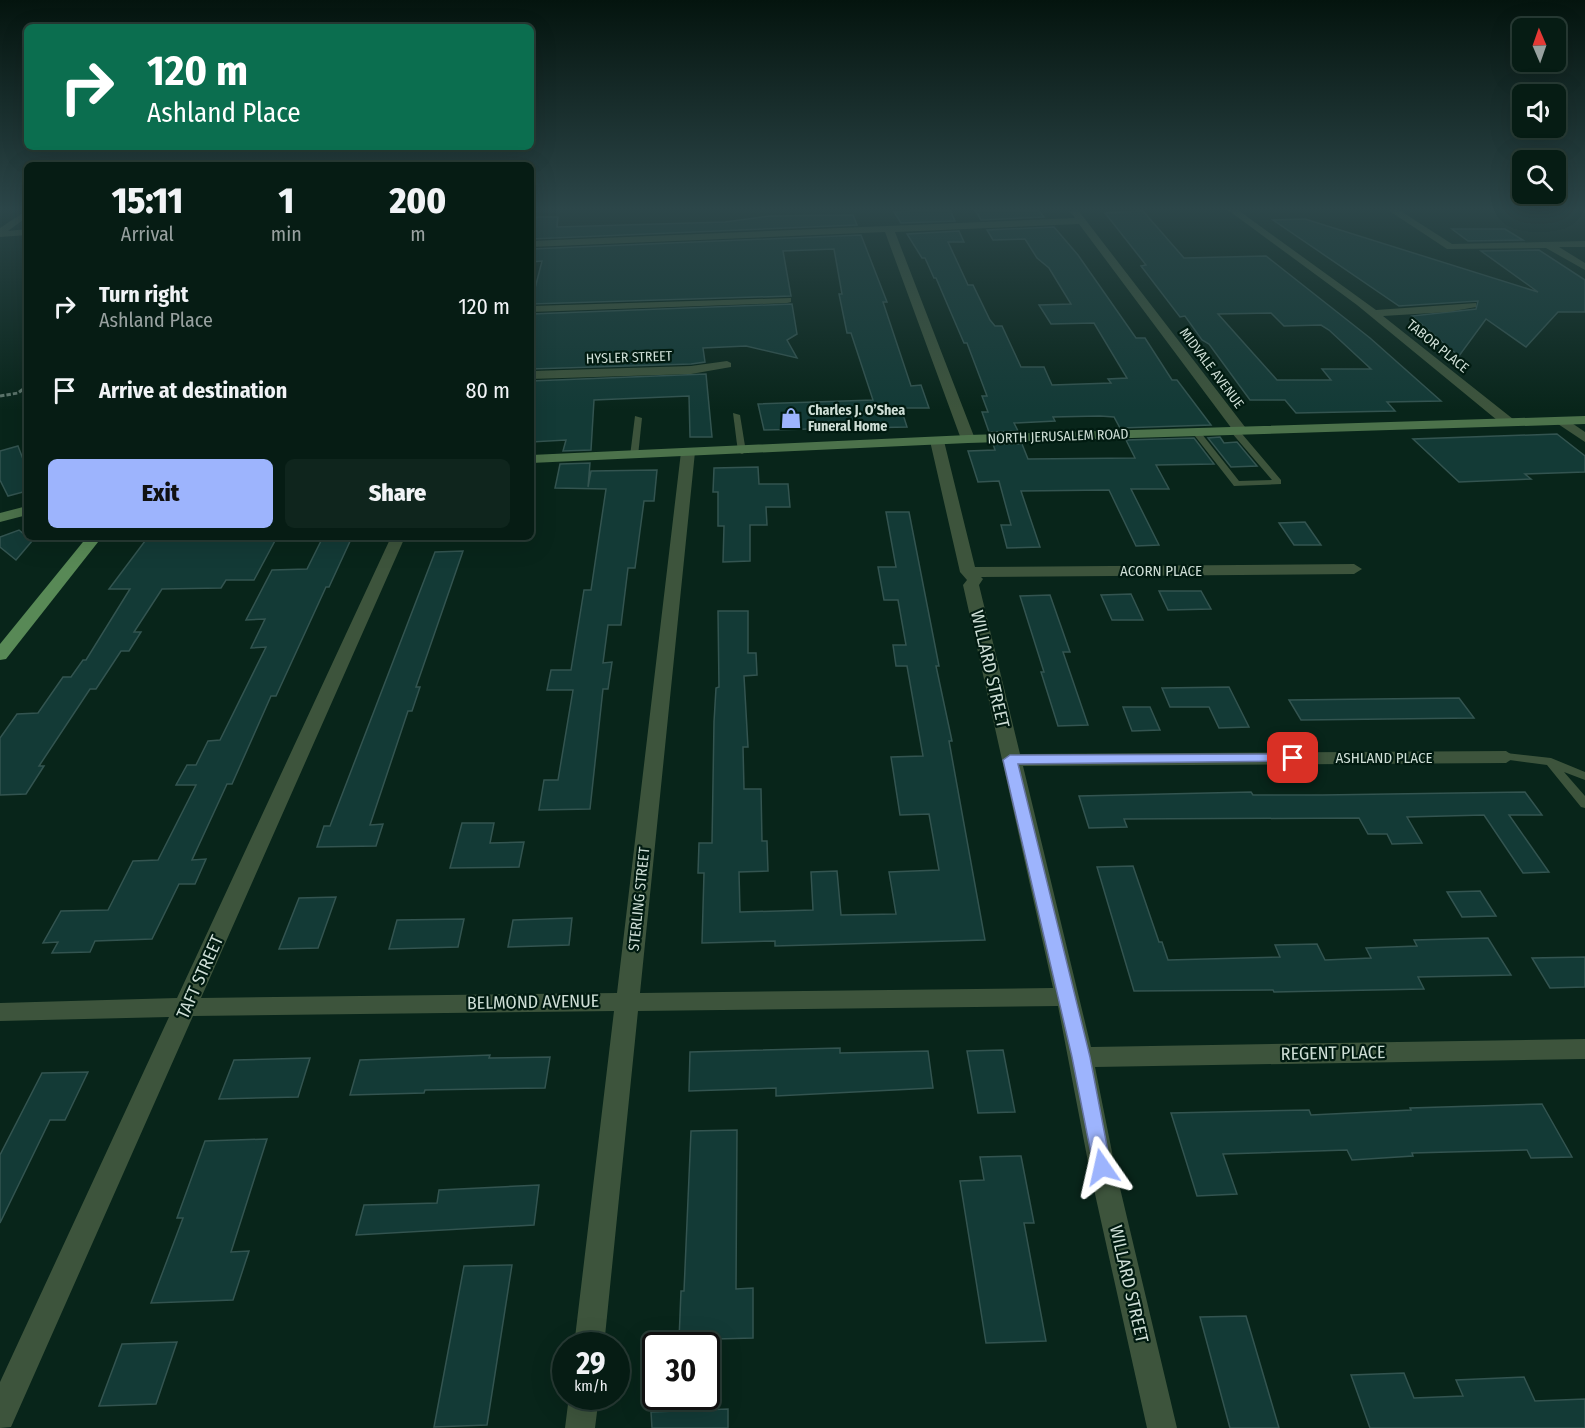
<!DOCTYPE html>
<html lang="en">
<head>
<meta charset="utf-8">
<style>
  :root { --surface:#061c14; --page:#0f251d; --text:#f1f3f6; --muted:#98a1a0; --line:#273a34; --accent:#9db4fd }
  body { margin:0; font-family:"Fira Sans Condensed",sans-serif; background:var(--page); color:var(--text); height:100vh; display:flex; flex-direction:column; font-size:22px; white-space:nowrap }
  * { box-sizing:border-box; margin:0 }
  p { font-size:20px; color:var(--muted) }
  .icon { flex:none; width:33px; height:33px; fill:none; stroke:currentColor; stroke-width:2; stroke-linecap:round; stroke-linejoin:round }
  .map { position:relative; flex:1; overflow:hidden }
  .sheet { position:absolute; left:24px; top:162px; width:510px; height:378px; display:flex; flex-direction:column; background:var(--surface); border-radius:9px; box-shadow:0 6px 24px #0002,0 0 0 2px var(--line) }
  .sheet>* { flex:none }
  .top-card { position:absolute; left:24px; top:24px; width:510px; height:126px; border-radius:9px; box-shadow:0 6px 24px #0002,0 0 0 2px var(--line); background:#0b6e4f; color:#fff; overflow:hidden }
  .needle { width:39px; rotate:358deg }
  .fabs { position:absolute; left:1512px; top:18px; display:grid; gap:12px }
  .fabs a { display:grid; place-items:center; width:54px; height:54px; border-radius:9px; background:var(--surface); box-shadow:0 6px 24px #0002,0 0 0 2px var(--line); font-size:30px }
  .speed { position:absolute; left:552px; top:1332px; display:flex; gap:12px; font-size:30px; font-weight:700; text-align:center }
  .speed>* { display:grid; place-content:center; width:78px; height:78px; border-radius:50%; background:var(--surface); box-shadow:0 6px 24px #0002,0 0 0 2px var(--line); line-height:1 }
  .speed small { font-size:15px; font-weight:400 }
  .speed .limit { border:3px solid #111; border-radius:9px; background:#fff; color:#111 }
  .pin { position:absolute; display:grid; place-items:center; width:51px; height:51px; color:#fff; margin:-26px; border-radius:12px; box-shadow:0 3px 9px #0006 }
  .me { position:absolute; width:66px; margin:-33px; rotate:349deg; stroke-linejoin:round; filter:drop-shadow(0 0 4px #0008) }
  .turn { display:flex; align-items:center; gap:21px; height:126px; padding:0 24px; font-size:27px }
  .turn .icon { width:78px; height:78px; stroke-width:2.5 }
  .turn b { display:block; font-size:42px; line-height:51px }
  .eta { display:flex; justify-content:space-evenly; align-items:center; height:102px; text-align:center }
  .eta b { font-size:36px; font-weight:800; line-height:42px }
  .cta { display:flex; gap:12px; margin-top:auto; padding:12px 24px }
  .cta a { flex:1; height:69px; border-radius:9px; background:var(--accent); color:#111; font-size:24px; font-weight:800; line-height:69px; text-align:center }
  .cta a+a { background:var(--page); color:var(--text) }
  ul { padding:0; list-style:none }
  li { display:flex; align-items:center; gap:18px; height:84px; padding:0 24px }
  li div { flex:1 }
  li b { display:block; font-size:22px }
  li em { font-style:normal }
  .map>svg:first-child { display:block }
</style>
</head>
<body>
<div class="map">
<svg width="1585" height="1428" viewBox="0 0 1585 1428">
  <rect width="100%" height="100%" fill="#08251a"/>
  <g fill="#133a36" stroke="#335450" stroke-width="1.5" fill-rule="evenodd">
    <path d="M936 210H950L955 221 901 223 894 212Z"/>
    <path d="M975 210H1038L1044 217 981 220Z"/>
    <path d="M1143 211 1184 258 1266 256 1370 338 1441 401 1387 402 1395 411 1296 413 1285 400H1250L1209 344 1202 340 1185 316 1180 317 1141 266 1146 265 1105 213ZM1271 313 1284 326 1321 325 1329 330 1371 369H1322L1331 380H1277L1218 314Z"/>
    <path d="M853 215 857 225 531 239 536 217H558L557 227 725 222 770 216Z"/>
    <path d="M1305 219 1538 292 1481 251 1539 250 1585 280V312H1558L1526 347 1486 319 1459 356 1412 316 1476 309 1478 301 1399 306 1273 220Z"/>
    <path d="M1054 227 1078 255 1136 338H1145L1172 380H1177L1211 425 1120 428 1114 417 1100 416 1053 417 1055 421 1014 423 1018 431 989 432 982 412H988L982 396H987L967 343H964L936 278H934L925 258H922L907 234 959 231 964 242H948L968 285H973L990 320 995 326H1002L1021 367H1044L1052 385 1111 383 1108 379 1127 378 1094 323 1051 324 1039 305 1071 304 1049 268 1037 258 1025 239 993 240 987 230Z"/>
    <path d="M1452 229H1505L1523 240 1468 241Z"/>
    <path d="M861 235 887 302H883L911 386 921 385 929 408H901L907 427 764 430 758 404 873 400 851 333H847L839 294H842L834 249 783 251 791 296 531 304 542 261 531 262V249Z"/>
    <path d="M792 304 797 334 787 340 797 358 746 346 703 348 705 362 691 364 531 369V314Z"/>
    <path d="M706 374 712 437H690L689 396 594 400 591 450 563 451 566 440 531 442V381Z"/>
    <path d="M1557 434 1585 456V472L1525 474 1531 479 1459 482 1413 439Z"/>
    <path d="M1220 437 1224 443 1237 442 1257 466 1231 467 1208 438Z"/>
    <path d="M1194 438 1214 464 1156 465 1169 489H1131L1159 545 1136 546 1109 490 1021 491 1040 547 1007 548 1001 525H1011L999 481 978 482 968 451 995 450 993 444H1022L1028 459 1135 458 1126 440Z"/>
    <path d="M18 446 23 459 27 458V491L8 496 0 480V451Z"/>
    <path d="M590 463 588 487 591 471 657 470 654 501H644L635 568H628L621 625H608L603 663 612 662 608 689H603L590 809 539 810 544 780H558L573 690H547L551 670H571L584 590H591L606 489 555 488 560 464Z"/>
    <path d="M758 467 759 484H788L790 507H766L767 525H750V561L723 562 724 526H718V492H713L714 468Z"/>
    <path d="M886 512H909L939 666H936L952 741H949L985 940 775 946V941L702 943 704 873H698L699 843H712L714 722 716 688 719 687 718 611H748V653H756L757 675 744 676 748 747H743L744 789H761L762 841H767L768 871 739 872 740 912 813 910 811 872 837 871 841 915 896 914 889 872 939 870 929 814 900 815 891 757 923 756 907 666H896L893 645H906L898 600H884L878 567H896Z"/>
    <path d="M1305 522 1321 545H1294L1279 523Z"/>
    <path d="M19 530 32 541 16 560 0 547V537Z"/>
    <path d="M148 537H277L254 580H226L221 588 162 589 134 632H141L129 651H121L96 689H90L39 766H44L26 794 0 795V738L17 714 38 713 63 677H71L83 660H86L130 589H109Z"/>
    <path d="M323 537H352L329 587H326L276 696H271L232 784H227L192 860 206 859 195 884H179L152 939 95 941 90 952 52 953 58 942 43 943 61 911 108 910 133 861 158 860 196 785H176L187 765H196L208 741 220 740 266 647 251 648 265 619 246 620 272 570 307 569Z"/>
    <path d="M463 551 416 687H420L412 711H408L370 825 383 824 376 846 317 847 324 826H330L435 552Z"/>
    <path d="M1159 591H1201L1211 609 1168 610Z"/>
    <path d="M1131 594 1143 620H1112L1101 595Z"/>
    <path d="M1050 595 1070 652H1063L1088 725 1058 726 1041 672H1044L1020 596Z"/>
    <path d="M1229 687 1249 727 1219 728 1209 707H1170L1162 688Z"/>
    <path d="M1459 698 1474 718 1301 720 1289 700Z"/>
    <path d="M1123 707H1150L1160 730 1132 731Z"/>
    <path d="M1251 792 1253 795H1322L1525 792 1542 815H1509L1549 872 1523 873 1484 815 1407 817 1422 843 1392 844 1387 834H1368L1359 818 1124 819 1127 827 1089 828 1079 796Z"/>
    <path d="M462 823H494L490 843 524 842 519 867 450 868Z"/>
    <path d="M1133 866 1159 942H1162L1168 960 1280 957 1275 945 1317 944 1325 960 1371 958 1366 948 1417 946 1414 940 1488 938 1511 975 1418 977 1424 989 1274 992 1273 990 1134 991 1097 867Z"/>
    <path d="M1480 891 1496 916 1462 917 1447 892Z"/>
    <path d="M336 897 318 948 279 949 299 898Z"/>
    <path d="M572 918 569 945 508 947 513 920Z"/>
    <path d="M464 919 458 947 389 949 397 920Z"/>
    <path d="M1585 957V987L1550 988 1532 958Z"/>
    <path d="M840 1048V1053L928 1051 933 1088 776 1096V1088L689 1091 690 1052Z"/>
    <path d="M1003 1050 1015 1112 978 1113 967 1051Z"/>
    <path d="M490 1055 489 1058 550 1057 545 1088 425 1090 424 1093 350 1095 360 1060Z"/>
    <path d="M310 1058 298 1097 219 1099 234 1060Z"/>
    <path d="M88 1072 65 1120H50L0 1223V1155L42 1073Z"/>
    <path d="M1542 1104 1572 1157 1531 1158 1527 1150 1412 1153 1413 1156 1352 1160 1347 1150 1223 1154 1237 1194 1197 1196 1171 1113 1309 1110 1311 1115 1411 1110 1410 1108Z"/>
    <path d="M737 1130 736 1289 753 1288V1338L679 1340 681 1291H684L691 1131Z"/>
    <path d="M267 1139 231 1252 249 1251 233 1300 151 1303 183 1218H177L205 1141Z"/>
    <path d="M1021 1156 1034 1223H1024L1046 1341 986 1343 960 1181 984 1180 980 1157Z"/>
    <path d="M539 1185 534 1225 356 1235 364 1205 437 1203 439 1190Z"/>
    <path d="M512 1265 487 1425 434 1427 464 1266Z"/>
    <path d="M1246 1316 1279 1428H1230L1200 1317Z"/>
    <path d="M177 1342 156 1404 99 1406 122 1344Z"/>
    <path d="M1404 1373 1414 1398 1463 1396 1456 1380 1524 1377 1535 1401 1585 1399V1428H1370L1351 1375Z"/>
    <path d="M728 1409V1428H652L651 1412Z"/>
  </g>
  <g fill="none" stroke-linecap="round" stroke-linejoin="round">
    <path stroke="#5e766c" stroke-width="3" stroke-dasharray="4.5 2" stroke-linecap="butt" d="M0 396 18 393 27 386"/>
    <g fill="#3d543c" fill-rule="evenodd">
      <path d="M733 413 740 415 746 452 742 454 738 452Z"/>
      <path d="M635 416 642 418 638 456 634 458 630 456Z"/>
      <path d="M1231 428H1237L1281 480V484L1234 486 1191 431 1198 429 1239 481 1272 480 1231 432Z"/>
      <path d="M1506 753 1551 758 1585 772V780L1564 772 1585 796V808L1581 807 1547 765 1502 759 1501 757Z"/>
    </g>
    <g fill="#3d543c" fill-rule="evenodd">
      <path d="M27 210V217L8 231 27 229V235L0 237V228Z"/>
      <path d="M1078 210 1245 427V433H1235L1079 224 895 232 975 439 968 443 961 439 885 232 531 247V241L1075 218 1069 211Z"/>
      <path d="M1228 210H1238L1376 310 1476 303V307L1448 312 1383 316 1513 419V425H1503L1357 305Z"/>
      <path d="M1388 210H1399L1452 244 1585 241V247H1559L1585 263V270L1546 248 1447 249Z"/>
      <path d="M1579 210H1585V213L1581 212Z"/>
      <path d="M791 298V302L787 303 531 312V306Z"/>
      <path d="M727 361 731 363V367L691 374 531 379V371L691 366Z"/>
      <path d="M1563 417 1585 432V442L1558 424 1557 421Z"/>
      <path d="M937 437 944 441 975 567 1354 564 1362 569 1354 574 981 577 983 579 979 585 1020 754 1506 751 1515 757 1506 763 1023 766 1091 1047 1585 1039V1059L1095 1067 1115 1167 1177 1428H1147L1089 1167 1058 1006 638 1011 604 1346H574L614 1011 193 1016 11 1427 0 1428V1382L169 1017 0 1021V1003L177 998 391 537H405L201 998 617 993 681 452 688 448 695 452 640 993 1053 988 963 585 967 580 960 572 930 441Z"/>
      <path d="M569 1396H599L595 1428H565Z"/>
    </g>
    <g fill="#4c724b" fill-rule="evenodd">
      <path d="M1585 416V424L968 443 531 463V455L968 435Z"/>
      <path d="M27 506V515L0 522V513Z"/>
    </g>
    <path fill="#588956" fill-rule="evenodd" d="M87 537H102L6 659 0 660V644Z"/>
  </g>
  <linearGradient id="sky" x2="0" y2="1"><stop stop-color="#04140e"/><stop offset="0.51" stop-color="#2c4649"/><stop offset="1" stop-color="#2c4649" stop-opacity="0"/></linearGradient>
  <rect width="1585" height="410" fill="url(#sky)"/>
  <path fill="#9db4fd" stroke="#6675a4" stroke-width="1.5" d="M1293 754 1298 755V761L1018 764 1090 1057 1111 1167 1109 1174 1102 1176 1095 1174 1072 1057 1003 760 1010 755Z"/>
  <defs>
    <symbol id="shop-bare" viewBox="-9 -9 18 18"><path d="M-5-2.5h2.3a2.7 3.5 0 0 1 5.4 0H5L5.5 6h-11ZM-1.5-2.5h3a1.5 2.3 0 0 0-3 0Z" fill="#9db4fd" stroke="#011b11" stroke-width="2.5" paint-order="stroke"/></symbol>
  </defs>
  <g fill-rule="evenodd">
    <use href="#shop-bare" x="776" y="403" width="30" height="30"/>
  </g>
  <g text-anchor="middle" stroke-width="4.5" stroke-linejoin="round" paint-order="stroke">
    <g font-size="14" fill="#ceded6" stroke="#011b11">
      <text transform="translate(1438 346) rotate(39)" y="5">TABOR PLACE</text>
      <text transform="translate(629 357) rotate(-2)" y="5">HYSLER STREET</text>
      <text transform="translate(1212 368) rotate(53)" y="5">MIDVALE AVENUE</text>
      <text transform="translate(1058 436) rotate(-2)" y="5">NORTH JERUSALEM ROAD</text>
    </g>
    <g font-size="14" font-weight="bold" fill="#ceded6" stroke="#011b11" text-anchor="start">
      <text x="808" y="415">Charles J. O’Shea<tspan x="808" dy="16">Funeral Home</tspan></text>
    </g>
    <g font-size="15" fill="#ceded6" stroke="#011b11">
      <text x="1161" y="576">ACORN PLACE</text>
      <text x="1384" y="763">ASHLAND PLACE</text>
      <text transform="translate(639 899) rotate(-84)" y="5">STERLING STREET</text>
    </g>
    <g font-size="18" fill="#ceded6" stroke="#011b11">
      <text transform="translate(990 669) rotate(77)" y="6">WILLARD STREET</text>
      <text transform="translate(200 977) rotate(-66)" y="6">TAFT STREET</text>
      <text transform="translate(533 1002) rotate(-1)" y="6">BELMOND AVENUE</text>
      <text transform="translate(1333 1053) rotate(-1)" y="6">REGENT PLACE</text>
      <text transform="translate(1129 1284) rotate(77)" y="6">WILLARD STREET</text>
    </g>
  </g>
</svg>
<div class="fabs">
<a><svg class="needle" viewBox="-14 -14 28 28"><path d="M0-13l5 13h-10z" fill="#e53935"/><path d="M0 13l5-13h-10z" fill="#98a1a0"/></svg></a>
<a><svg class="icon" aria-label="sound" viewBox="0 0 24 24"><path d="M4 9h4l5-4v14l-5-4H4zM17 9q2 3 0 6"/></svg></a>
<a><svg class="icon" aria-label="search" viewBox="0 0 24 24"><circle cx="10" cy="10" r="6"/><path d="M15 15l6 6"/></svg></a>
</div>
<div class="speed"><div>29<small>km/h</small></div><div class="limit">30</div></div>
<div class="pin" style="left:1293px;top:758px;background:#d93025"><svg class="icon" aria-label="arrive" viewBox="0 0 24 24"><path d="M6 21V4h12l-3 4 3 4H6"/></svg></div>
<svg class="me" style="left:1102px;top:1167px" viewBox="-20 -20 40 40"><path d="M0-17L14 15 0 8-14 15z" fill="#9db4fd" stroke="#fff" stroke-width="4"/></svg>
<div class="top-card">
<div class="turn"><svg class="icon" aria-label="right" viewBox="0 0 24 24"><path d="M7 20v-9h11M14 6l5 5-5 5"/></svg><div><b>120 m</b>Ashland Place</div></div>
</div>
<section class="sheet">
<div class="eta">
<div><b>15:11</b><p>Arrival</p></div>
<div><b>1</b><p>min</p></div>
<div><b>200</b><p>m</p></div>
</div>
<ul>
<li><svg class="icon" aria-label="right" viewBox="0 0 24 24"><path d="M7 20v-9h11M14 6l5 5-5 5"/></svg><div><b>Turn right</b><p>Ashland Place</p></div><em>120 m</em></li>
<li><svg class="icon" aria-label="arrive" viewBox="0 0 24 24"><path d="M6 21V4h12l-3 4 3 4H6"/></svg><div><b>Arrive at destination</b></div><em>80 m</em></li>
</ul>
<div class="cta"><a>Exit</a><a>Share</a></div>
</section>
</div>
</body>
</html>
